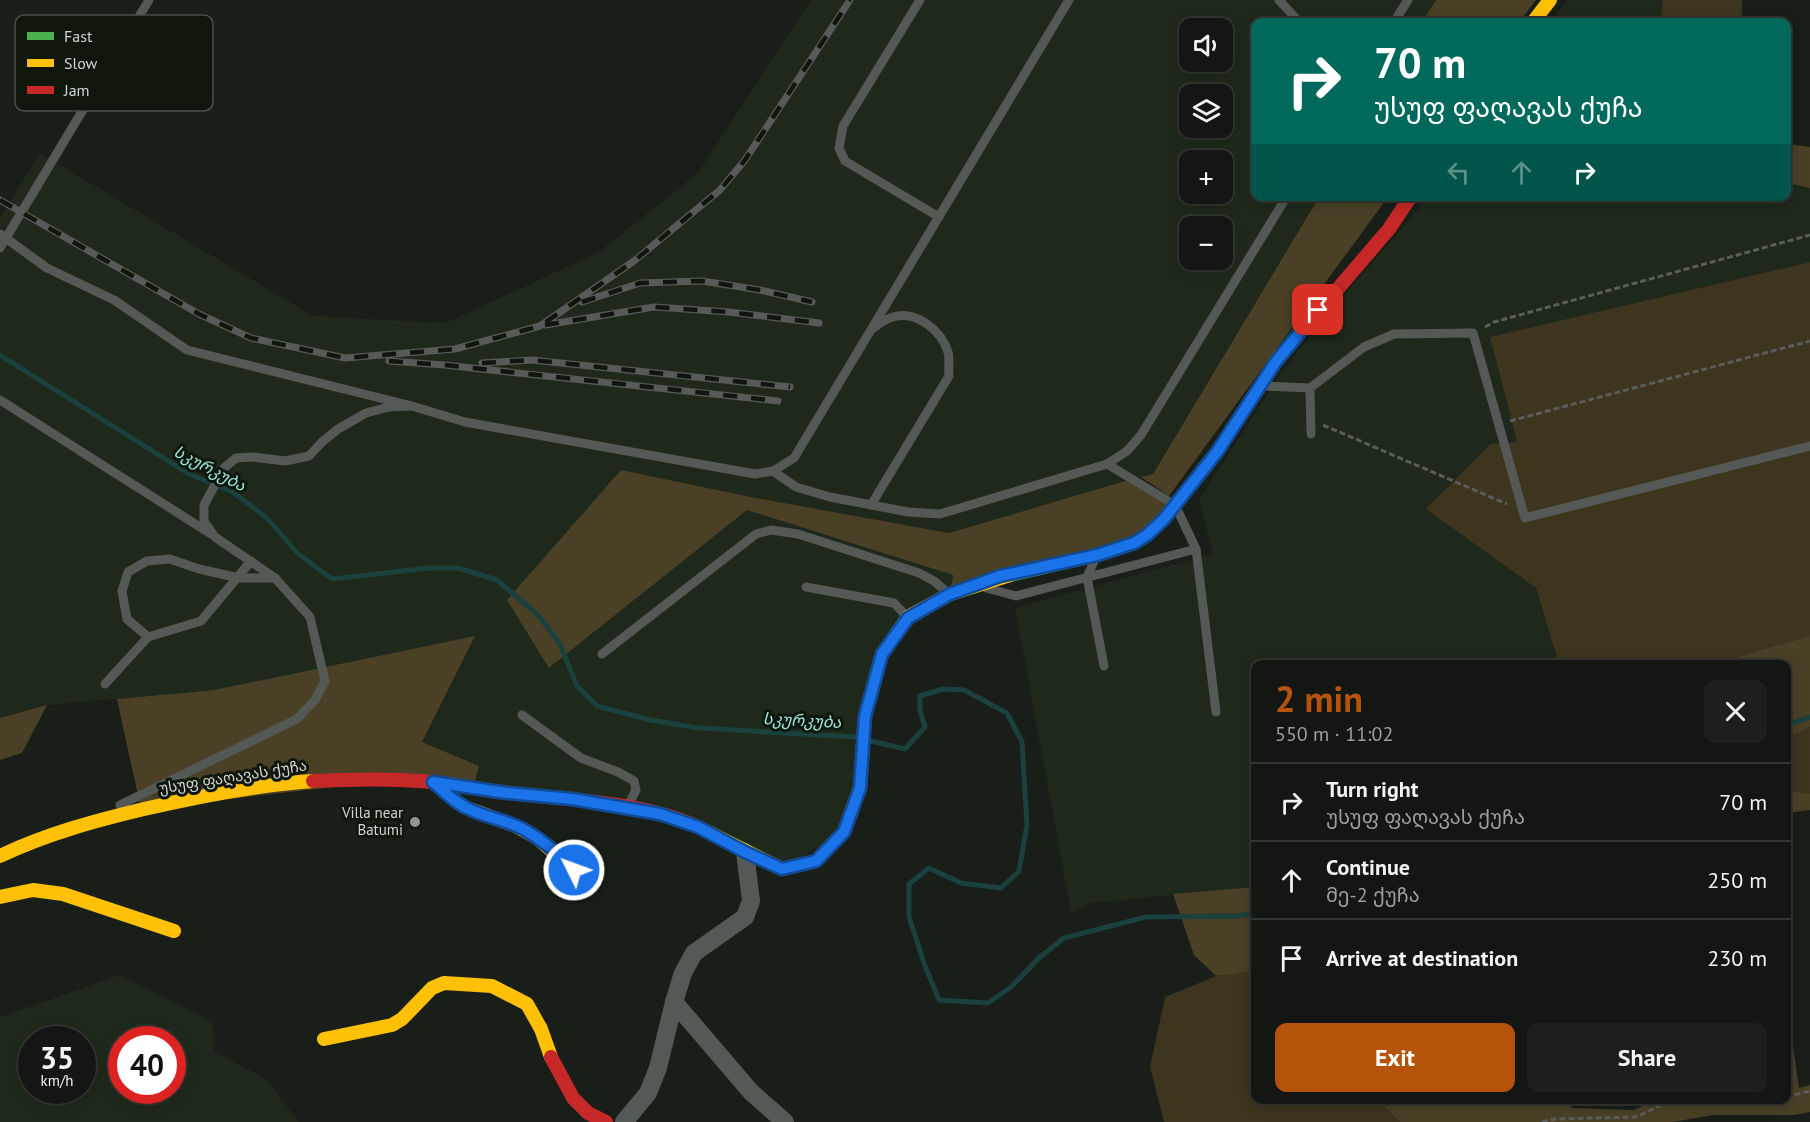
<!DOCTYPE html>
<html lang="en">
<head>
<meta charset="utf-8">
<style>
  :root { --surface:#131612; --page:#1c1f1b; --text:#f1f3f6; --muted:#9d9f9f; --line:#323532; --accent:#b45309 }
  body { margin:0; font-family:"PT Sans","Noto Sans Georgian",sans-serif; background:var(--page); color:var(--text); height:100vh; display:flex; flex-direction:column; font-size:22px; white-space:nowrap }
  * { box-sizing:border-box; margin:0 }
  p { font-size:20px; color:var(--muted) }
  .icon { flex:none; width:33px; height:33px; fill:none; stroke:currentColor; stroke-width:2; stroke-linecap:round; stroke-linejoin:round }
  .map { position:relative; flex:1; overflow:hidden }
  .drawer { position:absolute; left:1251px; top:660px; width:540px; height:444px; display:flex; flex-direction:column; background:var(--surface); border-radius:12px; box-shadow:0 3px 15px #0003,0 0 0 2px var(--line) }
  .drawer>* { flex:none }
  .banner { position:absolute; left:1251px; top:18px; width:540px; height:183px; border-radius:12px; box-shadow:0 3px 15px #0003,0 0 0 2px var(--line); background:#00695c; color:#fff; overflow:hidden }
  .tools { position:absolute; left:1179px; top:18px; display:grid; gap:12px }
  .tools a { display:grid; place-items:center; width:54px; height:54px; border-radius:12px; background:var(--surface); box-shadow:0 3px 15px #0003,0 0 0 2px var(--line); font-size:30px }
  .speed { position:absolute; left:18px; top:1026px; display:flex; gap:12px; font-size:30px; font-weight:700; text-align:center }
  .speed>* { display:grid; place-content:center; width:78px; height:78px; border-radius:50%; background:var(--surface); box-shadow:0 3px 15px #0003,0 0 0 2px var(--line); line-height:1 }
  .speed small { font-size:15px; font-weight:400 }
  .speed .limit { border:9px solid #d22; background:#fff; color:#111 }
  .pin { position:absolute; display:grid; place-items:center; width:51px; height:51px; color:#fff; margin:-26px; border-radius:12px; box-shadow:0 3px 9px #0006 }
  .me { position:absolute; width:66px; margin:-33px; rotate:312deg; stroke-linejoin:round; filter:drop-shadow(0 0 4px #0008) }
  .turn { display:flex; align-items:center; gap:21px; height:126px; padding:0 24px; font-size:27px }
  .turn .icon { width:78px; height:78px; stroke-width:2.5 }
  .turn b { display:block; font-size:42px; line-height:51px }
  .lanes { display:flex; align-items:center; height:57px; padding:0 24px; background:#0003; justify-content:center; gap:30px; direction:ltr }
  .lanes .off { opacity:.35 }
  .round { display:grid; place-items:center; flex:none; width:63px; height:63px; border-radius:12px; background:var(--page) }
  .summary { display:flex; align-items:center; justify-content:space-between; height:102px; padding:0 24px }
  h1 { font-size:36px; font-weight:700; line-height:45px; color:var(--accent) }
  .cta { display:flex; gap:12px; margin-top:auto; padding:12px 24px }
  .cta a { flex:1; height:69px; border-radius:12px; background:var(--accent); color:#fff; font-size:24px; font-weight:700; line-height:69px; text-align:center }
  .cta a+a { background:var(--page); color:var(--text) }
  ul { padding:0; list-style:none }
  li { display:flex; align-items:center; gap:18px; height:78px; padding:0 24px; border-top:2px solid var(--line) }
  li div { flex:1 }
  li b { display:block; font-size:22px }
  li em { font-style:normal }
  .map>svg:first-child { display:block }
</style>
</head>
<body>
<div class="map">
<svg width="1810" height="1122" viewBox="0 0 1810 1122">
  <rect width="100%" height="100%" fill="#191e18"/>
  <g fill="#1e291b" fill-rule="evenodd">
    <path d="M811 0H1436L1422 22H1256V196L1319 197 1153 474 949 533 751 497 621 470 550 668 747 510 954 575 950 594 882 654 844 832 782 869 698 827 473 788 479 766 422 742 475 636 214 690 47 705 0 718V218L40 153 313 316 446 323 599 252 698 173ZM1190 28H1222V62H1190ZM1190 94H1222V128H1190ZM1190 160H1222V194H1190ZM1190 226H1222V260H1190Z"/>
    <path d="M1567 0H1663L1660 22H1551Z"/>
    <path d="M1787 183 1810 188V262L1490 337 1517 443 1427 509 1536 588 1559 664H1256L1255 887 1090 903 1071 913 1015 608 1213 554 1199 500 1281 373 1321 322 1420 207 1426 197 1786 196Z"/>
    <path d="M120 975 213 1022 214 1051 266 1079 299 1122H0V1017ZM32 1040H82V1090H32ZM122 1040H172V1090H122Z"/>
  </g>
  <g fill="#3d351d">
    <path d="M1663 0H1742V22H1660Z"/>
    <path d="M1810 262V636L1756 651 1718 664H1559L1536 588 1426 509 1491 444 1517 442 1490 337Z"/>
    <path d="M1810 727V794L1787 790 1786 738Z"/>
    <path d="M1253 972 1256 973V1100H1377L1400 1122H1164L1150 1067 1165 997 1216 976Z"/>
  </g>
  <g fill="#494026">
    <path d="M1436 0H1536L1519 22H1422Z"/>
    <path d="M1787 144 1810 147V188L1787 183Z"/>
    <path d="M1319 197H1388L1169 496 1141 477 1153 474Z"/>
    <path d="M621 470 751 497 949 533 1132 479 1175 505 1147 535 950 594 953 575 747 510 549 668 507 600Z"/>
    <path d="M475 636 422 742 479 766 473 788 404 779 141 809 117 699 214 690Z"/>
    <path d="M1810 636V727L1787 738 1786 664H1718L1756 651Z"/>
    <path d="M47 705 22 753 0 760V718Z"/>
    <path d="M1787 790 1810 794V810L1787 813Z"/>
    <path d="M1255 887V973L1253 972 1216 976 1194 955 1173 894Z"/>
    <path d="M1787 1004 1799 1088 1810 1085V1112L1795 1115H1713L1673 1122H1400L1377 1100H1572L1571 1108 1633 1110 1657 1100H1786Z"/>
  </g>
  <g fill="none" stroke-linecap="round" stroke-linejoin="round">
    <g stroke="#1a413d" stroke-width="5">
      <path d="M0 355 189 474 233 492 268 519 297 553 332 579 429 568H458L497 580 538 615 560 644 577 686 597 706 650 720 698 728 856 737"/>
      <path d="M1786 725 1810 717"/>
      <path d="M871 741 905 749 925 727 920 710V696L943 689 964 690 1007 713 1022 742 1027 825 1019 871 1001 888 961 883 929 868 909 884V917L925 966 939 1000 988 1003 1011 987 1039 958 1064 938 1146 917 1236 916 1256 913"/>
    </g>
    <g stroke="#5a5d5a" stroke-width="3" stroke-dasharray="6 3" stroke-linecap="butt">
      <path d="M1485 327 1494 322 1810 235"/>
      <path d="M1510 421 1810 341"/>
      <path d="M1323 425 1507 504"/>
      <path d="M1786 1097 1810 1091"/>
      <path d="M1542 1122 1555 1119 1636 1117 1670 1101 1767 1102 1777 1100"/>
    </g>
    <g stroke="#545956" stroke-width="9">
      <path d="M920 0 843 126 839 148 845 161 939 217"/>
      <path d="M1279 0 1299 22"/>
      <path d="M1394 22 1408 0"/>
      <path d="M0 234 47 268 114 300 187 350 412 406 389 407 366 413 338 429 322 442 309 456 285 461 253 457 236 458 224 468 204 505V521L215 537 275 578 310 617 325 681 315 700 297 719 120 805"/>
      <path d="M0 248 149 0"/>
      <path d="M1263 386 1310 388 1364 347 1394 334 1473 333 1525 518 1810 446"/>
      <path d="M1310 388 1311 434"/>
      <path d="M0 400 211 534"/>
      <path d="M412 406 465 422 755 474 773 471 794 458 1069 0"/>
      <path d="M1107 464 1127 451 1141 435 1287 196"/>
      <path d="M773 471 796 487 830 497 908 512 940 514 1107 464 1175 505 1196 549 1016 596 986 588"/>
      <path d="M871 505 949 376C948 368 950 359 948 352 941 330 916 310 893 317 885 319 878 325 872 329"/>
      <path d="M1196 549 1216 712"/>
      <path d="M1096 557 1087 577 1104 666"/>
      <path d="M806 587 894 603 907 617"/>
      <path d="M148 637 127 619 122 591 128 572 147 561 170 559 199 569 239 578H275"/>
      <path d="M602 654 756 534 771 530 798 534 919 573 934 581 949 594"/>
      <path d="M105 684 148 637 201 621 251 561"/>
      <path d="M522 715 581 758 618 772 634 781 636 790 627 808"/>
    </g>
    <g stroke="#545956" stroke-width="18">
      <path d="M674 1002 751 1092 785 1122"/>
      <path d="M624 1122 648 1093 658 1068 674 1002 683 973 694 953 745 917 751 901 745 852"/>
    </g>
    <path stroke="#4caf50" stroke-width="14" d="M1010 575 1097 555 1134 543 1147 535 1164 519 1217 452 1275 363 1299 334"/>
    <g stroke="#ffc107" stroke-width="14">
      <path d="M1533 22 1550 0"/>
      <path d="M435 784 464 807 516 826 536 837 574 870"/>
      <path d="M706 831 782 869 816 861 844 832 860 788 865 716 882 654 908 617 950 594 1010 575"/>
      <path d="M0 856C46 834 94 821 144 809 200 796 256 785 313 781"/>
      <path d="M0 897 33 890 63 894 174 931"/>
      <path d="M324 1039 392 1025 402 1019 432 988 444 983 492 986 527 1004 541 1029 551 1057"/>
    </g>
    <g stroke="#c62828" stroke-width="14">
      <path d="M1299 334 1389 229 1411 196"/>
      <path d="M313 781C353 779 392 778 432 782 458 784 483 790 509 793 570 800 652 802 706 831"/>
      <path d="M551 1057 573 1098 588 1113 606 1122"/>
    </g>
    <defs>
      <g id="rail">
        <path d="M0 200 199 314 251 338 345 358 455 349 540 326 634 261 720 190 745 160 850 0"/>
        <path d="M582 302 640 283 702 281 760 290 812 302"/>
        <path d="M545 325 654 307 729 312 819 323"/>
        <path d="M389 361 444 365 778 401"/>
        <path d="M482 363 532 360 790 387"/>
      </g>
    </defs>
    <use href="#rail" stroke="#575a58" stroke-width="7"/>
    <use href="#rail" stroke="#0f170d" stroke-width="4.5" stroke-dasharray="14" stroke-linecap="butt"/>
  </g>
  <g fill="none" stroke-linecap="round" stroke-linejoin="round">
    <defs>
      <path id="route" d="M574 870C560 855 541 839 523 829 506 820 488 818 471 810 456 804 445 792 433 782L507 793 572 799 660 814 698 827 745 852 782 869 816 861 844 832 860 788 865 716 882 654 908 618 950 594 1000 576 1097 555 1134 543 1147 535 1164 519 1217 452 1275 363 1318 310"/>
    </defs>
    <use href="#route" stroke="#114b97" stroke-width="15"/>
    <use href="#route" stroke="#1a73e8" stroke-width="10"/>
  </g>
  <circle fill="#91968f" stroke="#0f170d" stroke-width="2" cx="415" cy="822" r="6"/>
  <g text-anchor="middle" stroke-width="6" stroke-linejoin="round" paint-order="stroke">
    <g font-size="15" fill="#d1d6cf" stroke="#0f170d">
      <text transform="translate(233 777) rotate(-9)" y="5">უსუფ ფაღავას ქუჩა</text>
    </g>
    <g font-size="15" fill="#d1d6cf" stroke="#0f170d" text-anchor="end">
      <text x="403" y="818">Villa near<tspan x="403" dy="17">Batumi</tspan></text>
    </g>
    <g font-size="16" font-style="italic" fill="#9be8e0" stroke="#0f170d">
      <text transform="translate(210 468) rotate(28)" y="6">სკურკუბა</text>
      <text transform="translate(802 720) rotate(3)" y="6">სკურკუბა</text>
    </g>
  </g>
  <rect x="15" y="15" width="198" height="96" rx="9" fill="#0f170d" stroke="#495047" stroke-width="1.5"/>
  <rect x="27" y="32" width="27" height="8" fill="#4caf50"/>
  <rect x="27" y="59" width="27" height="8" fill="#ffc107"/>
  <rect x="27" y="86" width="27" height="8" fill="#c62828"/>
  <g font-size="16" fill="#d1d6cf">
    <text x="64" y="42">Fast</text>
    <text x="64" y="69">Slow</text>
    <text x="64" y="96">Jam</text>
  </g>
</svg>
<div class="tools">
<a><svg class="icon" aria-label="sound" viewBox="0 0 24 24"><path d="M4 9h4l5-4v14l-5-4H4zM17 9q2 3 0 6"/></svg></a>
<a><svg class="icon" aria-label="layers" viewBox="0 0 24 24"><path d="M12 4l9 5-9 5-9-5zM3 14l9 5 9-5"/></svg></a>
<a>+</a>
<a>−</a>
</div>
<div class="speed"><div>35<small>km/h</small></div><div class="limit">40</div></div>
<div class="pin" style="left:1318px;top:310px;background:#d93025"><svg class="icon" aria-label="arrive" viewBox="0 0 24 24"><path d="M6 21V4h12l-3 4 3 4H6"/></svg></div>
<svg class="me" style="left:574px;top:870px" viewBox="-20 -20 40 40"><circle r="17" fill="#1a73e8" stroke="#fff" stroke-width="3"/><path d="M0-11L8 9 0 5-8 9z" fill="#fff"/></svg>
<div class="banner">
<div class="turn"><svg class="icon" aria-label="right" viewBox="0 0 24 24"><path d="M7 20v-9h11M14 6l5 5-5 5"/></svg><div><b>70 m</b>უსუფ ფაღავას ქუჩა</div></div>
<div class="lanes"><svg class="icon off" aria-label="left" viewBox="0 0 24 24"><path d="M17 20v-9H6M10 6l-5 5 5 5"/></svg><svg class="icon off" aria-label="ahead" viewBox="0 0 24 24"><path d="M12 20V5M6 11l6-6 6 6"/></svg><svg class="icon" aria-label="right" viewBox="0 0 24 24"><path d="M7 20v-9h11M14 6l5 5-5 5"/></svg></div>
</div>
<section class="drawer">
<div class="summary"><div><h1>2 min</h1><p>550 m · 11:02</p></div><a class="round"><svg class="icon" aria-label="close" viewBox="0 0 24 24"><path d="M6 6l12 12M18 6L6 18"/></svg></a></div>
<ul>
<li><svg class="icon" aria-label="right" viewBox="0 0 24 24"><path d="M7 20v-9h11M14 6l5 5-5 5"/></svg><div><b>Turn right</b><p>უსუფ ფაღავას ქუჩა</p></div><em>70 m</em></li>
<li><svg class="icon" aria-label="ahead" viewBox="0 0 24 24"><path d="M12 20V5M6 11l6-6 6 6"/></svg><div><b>Continue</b><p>მე-2 ქუჩა</p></div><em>250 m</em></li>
<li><svg class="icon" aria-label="arrive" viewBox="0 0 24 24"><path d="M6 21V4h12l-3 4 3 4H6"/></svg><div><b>Arrive at destination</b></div><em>230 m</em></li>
</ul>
<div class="cta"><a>Exit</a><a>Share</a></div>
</section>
</div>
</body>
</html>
